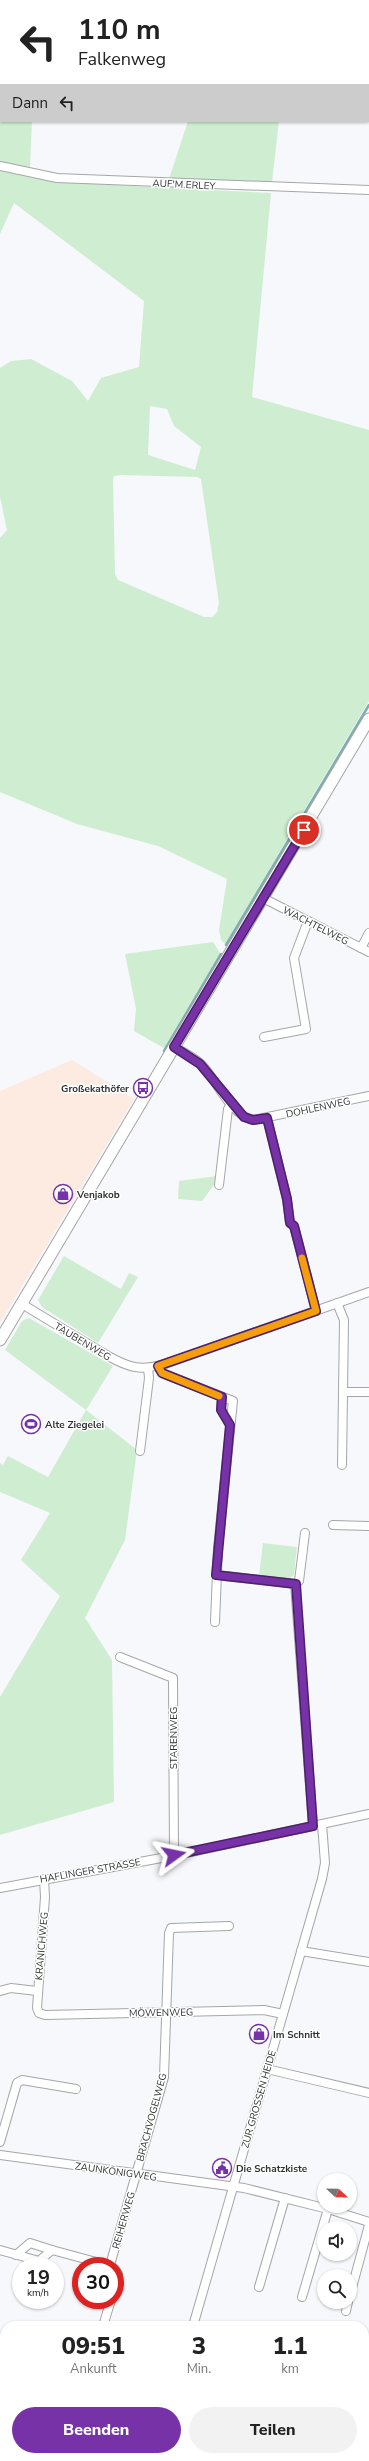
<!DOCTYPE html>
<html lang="de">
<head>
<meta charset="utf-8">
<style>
  :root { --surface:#fff; --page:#f2f2f2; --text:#222; --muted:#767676; --accent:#7632a6 }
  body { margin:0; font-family:"Nunito Sans",sans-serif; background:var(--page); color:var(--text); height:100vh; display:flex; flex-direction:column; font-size:15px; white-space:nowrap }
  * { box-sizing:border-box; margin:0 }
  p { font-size:13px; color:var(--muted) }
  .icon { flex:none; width:22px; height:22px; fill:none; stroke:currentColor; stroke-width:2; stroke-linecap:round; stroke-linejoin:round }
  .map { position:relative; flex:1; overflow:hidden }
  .side { position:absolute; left:0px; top:2321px; width:369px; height:140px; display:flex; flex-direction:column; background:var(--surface); border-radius:16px 16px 0 0; box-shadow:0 1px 3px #0004 }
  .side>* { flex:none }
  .banner { position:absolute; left:0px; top:0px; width:369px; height:122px; box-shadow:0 1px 3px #0004; background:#fff; color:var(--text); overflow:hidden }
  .needle { width:26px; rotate:112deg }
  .controls { position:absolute; left:317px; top:2173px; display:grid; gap:8px }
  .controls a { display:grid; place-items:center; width:40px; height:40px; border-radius:50%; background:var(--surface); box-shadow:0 1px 3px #0004; font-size:20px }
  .speed { position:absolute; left:12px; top:2257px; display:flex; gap:8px; font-size:20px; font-weight:700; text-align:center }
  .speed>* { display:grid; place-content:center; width:52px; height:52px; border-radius:50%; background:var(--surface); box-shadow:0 1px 3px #0004; line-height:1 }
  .speed small { font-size:10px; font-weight:400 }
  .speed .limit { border:6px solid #d22; background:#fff; color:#111 }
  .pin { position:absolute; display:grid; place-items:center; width:34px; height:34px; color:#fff; margin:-17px; border:2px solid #fff; border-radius:50%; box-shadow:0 1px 4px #0007 }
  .me { position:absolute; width:44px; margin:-22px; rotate:78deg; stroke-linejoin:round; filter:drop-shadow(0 0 3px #0008) }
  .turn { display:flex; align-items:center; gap:14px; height:84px; padding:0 12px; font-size:18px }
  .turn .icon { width:52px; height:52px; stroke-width:2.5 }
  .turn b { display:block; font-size:28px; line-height:34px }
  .then { display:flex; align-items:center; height:38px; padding:0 12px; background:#0003; gap:8px; font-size:15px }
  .eta { display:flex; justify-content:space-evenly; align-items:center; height:68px; text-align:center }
  .eta b { font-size:24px; font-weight:800; line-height:28px }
  .cta { display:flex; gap:8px; margin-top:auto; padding:8px 12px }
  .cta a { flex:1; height:46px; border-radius:24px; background:var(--accent); color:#fff; font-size:16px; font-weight:800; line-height:46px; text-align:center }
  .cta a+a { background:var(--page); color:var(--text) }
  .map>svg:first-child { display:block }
</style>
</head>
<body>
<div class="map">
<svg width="369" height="2461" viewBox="0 0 369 2461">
  <rect width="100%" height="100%" fill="#f7f8fb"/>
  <path fill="#fdeae1" d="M72 1060 134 1099 0 1323V1091Z"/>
  <g fill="#cfedd0" fill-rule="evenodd">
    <path d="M0 54 1 121H32L30 166 26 176 54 182 271 193 252 397 369 430V701L225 944 221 940 219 930 227 879 158 846 77 824 0 792V538L7 530 0 497V368L11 361 31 359 72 381 88 401 101 378 139 367 144 301 14 203 0 234ZM150 406 167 409 174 426 201 447 195 470 148 455ZM120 475 197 477 201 479 219 603 217 612 212 617H204L118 580 115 574 113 480 114 476Z"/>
    <path d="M188 121H279L272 182 169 179Z"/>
    <path d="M213 942 220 953 164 1048 134 1031 136 1009 125 954Z"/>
    <path d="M217 1176 216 1182 202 1201 178 1199 179 1181Z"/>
    <path d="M64 1256 121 1289 129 1273 138 1277 98 1343 42 1307 38 1300Z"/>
    <path d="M29 1318 113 1366 86 1410 137 1450 125 1540 85 1618 112 1660 114 1802 0 1835V1697L60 1596 21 1560 50 1513 0 1492V1463L3 1465 8 1456 48 1477 86 1410 5 1350 22 1321Z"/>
    <path d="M263 1543 297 1547 294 1575 288 1579 259 1576Z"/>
  </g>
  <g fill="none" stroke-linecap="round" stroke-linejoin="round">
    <g stroke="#7dafb0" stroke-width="2.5">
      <path d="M226 945 369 705"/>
      <path d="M164 1051 221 954"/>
    </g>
    <defs>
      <g id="minor">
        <path d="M0 166 57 178 369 190"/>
        <path d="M263 898 369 952"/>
        <path d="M361 948 369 933"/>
        <path d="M264 1037 306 1029 294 958 308 921"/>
        <path d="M174 1047C183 1052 193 1057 201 1064 218 1081 228 1113 253 1120L369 1096"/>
        <path d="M267 1118 287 1199 290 1223 294 1226 316 1311"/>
        <path d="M219 1185 228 1109 231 1104"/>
        <path d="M337 1303 344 1320 342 1465"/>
        <path d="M22 1304 108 1356C130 1368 140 1371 165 1364L369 1292"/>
        <path d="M158 1366 162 1373 233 1401 218 1548 215 1622"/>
        <path d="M344 1392H369"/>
        <path d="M222 1397 221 1409 230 1425"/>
        <path d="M140 1451 149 1378 148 1368"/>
        <path d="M333 1525 369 1526"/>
        <path d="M305 1533 299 1581 295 1584 313 1826"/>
        <path d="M216 1575 295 1584"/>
        <path d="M120 1657 173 1678 174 1855"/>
        <path d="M44 1879 45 1897 37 2008 39 2013 45 2015 264 2010 283 2014"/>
        <path d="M0 1888 172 1856 369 1814"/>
        <path d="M301 1951 369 1962"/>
        <path d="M0 1991 11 1988 37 1991"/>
        <path d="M267 2069 369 2093"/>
        <path d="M0 2142 17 2083 22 2080 76 2089"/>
        <path d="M0 2155 244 2188 328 2209 369 2222"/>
        <path d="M0 2250 39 2261 52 2250 111 2266"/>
        <path d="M16 2255 30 2243 52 2250"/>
        <path d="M110 2265 164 2077 169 1933 171 1928 229 1926"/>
        <path d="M115 2269 118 2274 115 2285"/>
        <path d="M259 2287 285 2198"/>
        <path d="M350 2295 369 2225"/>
        <path d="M302 2297 328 2209"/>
        <path d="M346 2311 348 2302"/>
        <path d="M103 2326 111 2300"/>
        <path d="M193 2326 322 1879 325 1863 322 1824"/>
        <path d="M0 2362 5 2346"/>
        <path d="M0 2384 5 2387"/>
        <path d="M364 2409 365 2410"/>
        <path d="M0 2430 5 2423"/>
        <path d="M74 2461 76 2456"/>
        <path d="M153 2461 155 2456"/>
      </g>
      <path id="tertiary" d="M0 1340 369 719"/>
    </defs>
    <use href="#minor" stroke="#a4a6a8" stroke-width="10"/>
    <use href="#tertiary" stroke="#a4a6a8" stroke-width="13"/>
    <use href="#minor" stroke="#fff" stroke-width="8"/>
    <use href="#tertiary" stroke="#fff" stroke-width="11"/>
  </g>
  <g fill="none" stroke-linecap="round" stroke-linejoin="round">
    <defs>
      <path id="route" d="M174 1855 313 1826 296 1584 216 1575 230 1425 221 1410 222 1397 162 1373 158 1366 316 1311 294 1226 290 1223 287 1199 267 1118 253 1120 244 1117 200 1064 174 1047 304 830"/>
    </defs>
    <use href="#route" stroke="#4d206c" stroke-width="10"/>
    <use href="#route" stroke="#7632a6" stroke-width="7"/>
    <path stroke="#f59e0b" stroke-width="7" d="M219 1396 162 1373 158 1366 316 1311 302 1258"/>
  </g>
  <defs>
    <symbol id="bus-ring" viewBox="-11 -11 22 22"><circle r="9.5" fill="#fff" stroke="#7632a6" stroke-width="1.5"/><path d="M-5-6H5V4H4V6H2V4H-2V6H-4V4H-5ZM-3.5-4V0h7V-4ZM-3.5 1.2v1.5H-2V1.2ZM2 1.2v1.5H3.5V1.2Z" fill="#7632a6"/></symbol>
    <symbol id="shop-ring" viewBox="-11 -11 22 22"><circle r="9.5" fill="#fff" stroke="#7632a6" stroke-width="1.5"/><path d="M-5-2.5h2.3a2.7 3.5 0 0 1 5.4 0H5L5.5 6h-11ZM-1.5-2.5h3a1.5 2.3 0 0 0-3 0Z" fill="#7632a6"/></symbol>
    <symbol id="stadium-ring" viewBox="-11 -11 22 22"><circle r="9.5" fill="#fff" stroke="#7632a6" stroke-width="1.5"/><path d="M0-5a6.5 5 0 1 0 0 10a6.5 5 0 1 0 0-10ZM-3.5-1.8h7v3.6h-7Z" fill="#7632a6"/></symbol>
    <symbol id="civic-ring" viewBox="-11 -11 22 22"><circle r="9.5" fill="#fff" stroke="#7632a6" stroke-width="1.5"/><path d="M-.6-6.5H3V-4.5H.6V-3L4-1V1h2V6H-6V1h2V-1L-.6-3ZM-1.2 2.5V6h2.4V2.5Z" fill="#7632a6"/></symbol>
  </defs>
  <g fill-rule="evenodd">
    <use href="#bus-ring" x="132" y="1077" width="22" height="22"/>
    <use href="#shop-ring" x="52" y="1183" width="22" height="22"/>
    <use href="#stadium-ring" x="20" y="1413" width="22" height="22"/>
    <use href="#shop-ring" x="248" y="2023" width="22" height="22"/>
    <use href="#civic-ring" x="211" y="2157" width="22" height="22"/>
  </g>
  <g text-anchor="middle" stroke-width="3" stroke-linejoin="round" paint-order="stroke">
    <g font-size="10" fill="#313232" stroke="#fff">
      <text transform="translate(184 184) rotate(3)" y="4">AUF'M ERLEY</text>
      <text transform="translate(316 925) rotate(27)" y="4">WACHTELWEG</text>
      <text transform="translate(318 1107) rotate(-12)" y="4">DOHLENWEG</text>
      <text transform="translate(83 1341) rotate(31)" y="4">TAUBENWEG</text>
      <text transform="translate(173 1738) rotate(-90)" y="4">STARENWEG</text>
      <text transform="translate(90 1870) rotate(-10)" y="4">HAFLINGER STRASSE</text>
      <text transform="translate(41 1946) rotate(-85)" y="4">KRANICHWEG</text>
      <text transform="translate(161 2012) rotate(-1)" y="4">MÖWENWEG</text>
      <text transform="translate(258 2099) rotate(-74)" y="4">ZUR GROSSEN HEIDE</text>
      <text transform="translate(151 2117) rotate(-75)" y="4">BRACHVOGELWEG</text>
      <text transform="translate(116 2171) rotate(8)" y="4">ZAUNKÖNIGWEG</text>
      <text transform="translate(123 2220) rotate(-74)" y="4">REIHERWEG</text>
    </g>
    <g font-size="10" font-weight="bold" fill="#313232" stroke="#fff" text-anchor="start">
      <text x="129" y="1092" text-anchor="end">Großekathöfer</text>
      <text x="77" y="1198">Venjakob</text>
      <text x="45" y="1428">Alte Ziegelei</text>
      <text x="273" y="2038">Im Schnitt</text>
      <text x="236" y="2172">Die Schatzkiste</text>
    </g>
  </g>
</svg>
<div class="controls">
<a><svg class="needle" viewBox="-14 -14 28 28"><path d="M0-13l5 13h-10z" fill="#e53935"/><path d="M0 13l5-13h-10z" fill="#767676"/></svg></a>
<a><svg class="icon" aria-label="sound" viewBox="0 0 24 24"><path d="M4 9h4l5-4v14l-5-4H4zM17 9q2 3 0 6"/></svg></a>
<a><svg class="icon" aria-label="search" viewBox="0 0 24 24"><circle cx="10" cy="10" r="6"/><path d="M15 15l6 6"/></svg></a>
</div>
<div class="speed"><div>19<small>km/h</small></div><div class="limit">30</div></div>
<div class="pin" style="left:304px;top:830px;background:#d93025"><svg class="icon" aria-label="arrive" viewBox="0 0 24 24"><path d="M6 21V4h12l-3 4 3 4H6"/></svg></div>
<svg class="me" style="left:174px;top:1855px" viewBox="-20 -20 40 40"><path d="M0-17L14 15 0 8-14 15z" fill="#7632a6" stroke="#fff" stroke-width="4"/></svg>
<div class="banner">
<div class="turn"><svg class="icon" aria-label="left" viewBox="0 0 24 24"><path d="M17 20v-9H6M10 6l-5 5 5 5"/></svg><div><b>110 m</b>Falkenweg</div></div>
<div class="then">Dann<svg class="icon" aria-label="left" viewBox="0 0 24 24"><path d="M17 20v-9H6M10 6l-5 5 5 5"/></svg></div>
</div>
<section class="side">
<div class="eta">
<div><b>09:51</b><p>Ankunft</p></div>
<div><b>3</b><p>Min.</p></div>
<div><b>1.1</b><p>km</p></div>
</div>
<div class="cta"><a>Beenden</a><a>Teilen</a></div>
</section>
</div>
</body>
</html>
